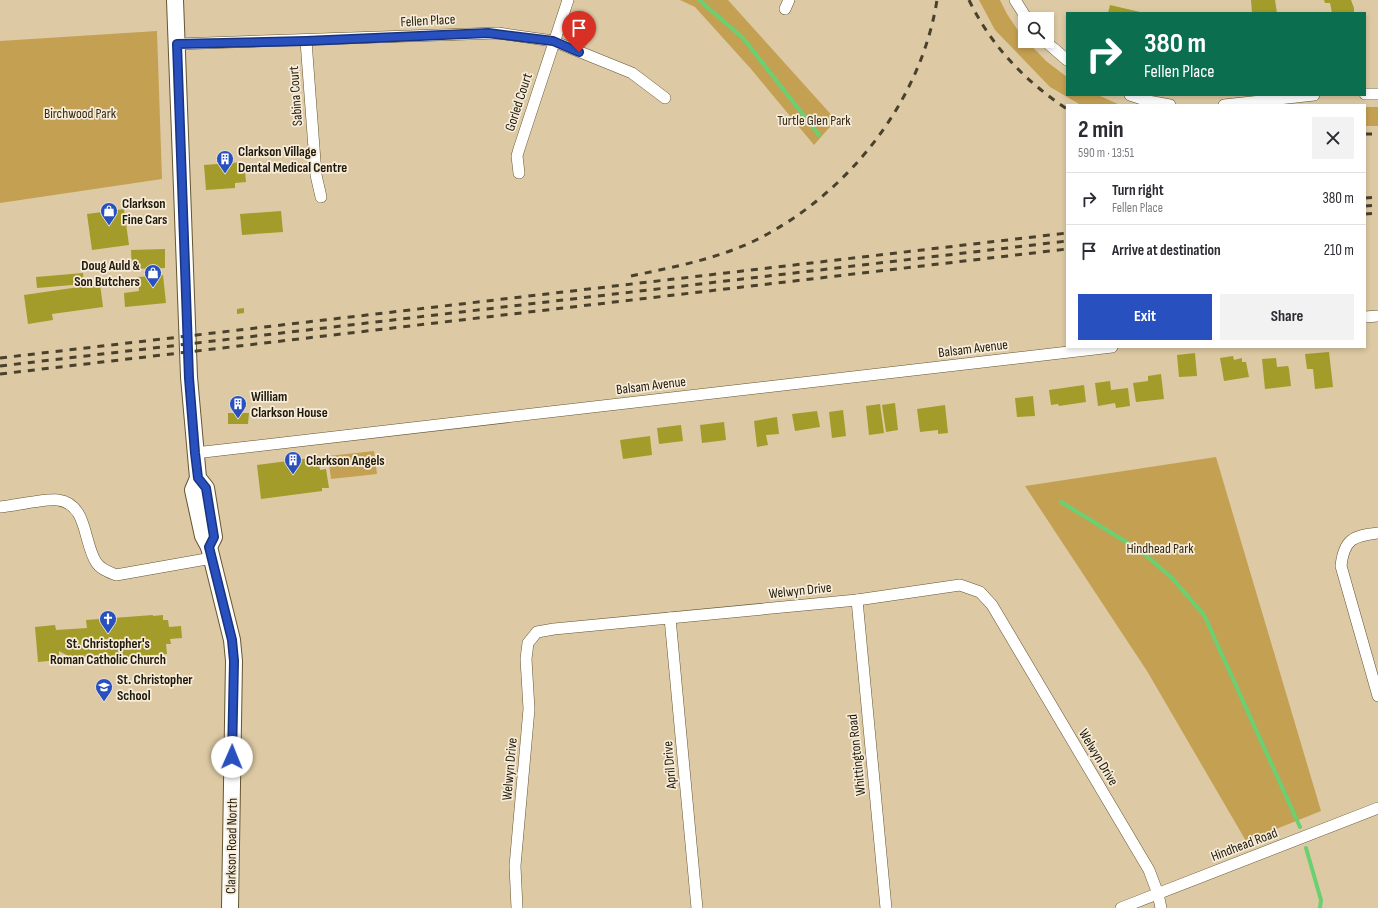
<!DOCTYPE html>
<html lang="en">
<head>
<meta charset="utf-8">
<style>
  :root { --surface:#fff; --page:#f2f2f3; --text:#2b2b33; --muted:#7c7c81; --line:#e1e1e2; --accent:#2850bf }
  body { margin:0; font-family:"Sofia Sans Condensed",sans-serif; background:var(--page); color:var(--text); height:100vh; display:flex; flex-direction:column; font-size:15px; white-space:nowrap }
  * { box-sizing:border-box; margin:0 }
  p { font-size:13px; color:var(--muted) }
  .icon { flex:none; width:22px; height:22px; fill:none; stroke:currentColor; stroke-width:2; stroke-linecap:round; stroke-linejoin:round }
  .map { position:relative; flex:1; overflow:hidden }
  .panel { position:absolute; left:1066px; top:104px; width:300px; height:244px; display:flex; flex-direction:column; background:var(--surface); border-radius:0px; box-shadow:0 2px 6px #0003 }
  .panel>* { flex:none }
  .top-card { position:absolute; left:1066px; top:12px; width:300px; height:84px; border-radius:0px; box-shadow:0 2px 6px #0003; background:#0b6e4f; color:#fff; overflow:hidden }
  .tools { position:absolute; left:1018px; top:12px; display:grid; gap:8px }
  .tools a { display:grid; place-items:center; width:36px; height:36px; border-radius:0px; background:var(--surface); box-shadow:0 2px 6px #0003; font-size:20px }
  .pin { position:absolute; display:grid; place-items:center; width:34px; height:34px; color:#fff; margin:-41px -17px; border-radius:50% 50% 50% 0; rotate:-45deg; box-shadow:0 0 4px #0007 }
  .pin .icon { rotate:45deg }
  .me { position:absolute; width:44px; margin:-22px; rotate:1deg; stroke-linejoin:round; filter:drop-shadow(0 0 3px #0008) }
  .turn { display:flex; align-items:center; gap:14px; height:84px; padding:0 12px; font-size:18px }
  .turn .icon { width:52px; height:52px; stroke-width:2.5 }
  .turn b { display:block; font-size:28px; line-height:34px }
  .round { display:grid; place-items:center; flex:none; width:42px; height:42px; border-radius:0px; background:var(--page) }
  .overview { display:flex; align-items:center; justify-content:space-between; height:68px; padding:0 12px }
  h1 { font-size:24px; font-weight:700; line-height:30px }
  .action { display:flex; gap:8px; margin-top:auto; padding:8px 12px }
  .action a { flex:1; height:46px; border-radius:0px; background:var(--accent); color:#fff; font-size:16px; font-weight:700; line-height:46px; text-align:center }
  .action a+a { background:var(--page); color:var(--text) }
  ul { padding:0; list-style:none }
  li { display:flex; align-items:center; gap:12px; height:52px; padding:0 12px; border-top:1px solid var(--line) }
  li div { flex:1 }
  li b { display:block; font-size:15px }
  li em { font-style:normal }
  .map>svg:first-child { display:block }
</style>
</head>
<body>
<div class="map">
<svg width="1378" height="908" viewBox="0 0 1378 908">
  <rect width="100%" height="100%" fill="#ddcaa4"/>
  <g fill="#c4a052">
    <path d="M680 0H728L836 120 814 145 751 69 695 7Z"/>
    <path d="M979 0H1000L1007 14 1025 41H1027L1046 61 1067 77V95H1098L1120 105H1081L1050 87 995 30Z"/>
    <path d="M157 31 162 179 0 203V41Z"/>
    <rect x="1365" y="107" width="13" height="19"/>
    <path d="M374 451 377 474 331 479 328 456Z"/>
    <path d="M1216 457 1321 811 1246 841 1147 671 1025 486Z"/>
  </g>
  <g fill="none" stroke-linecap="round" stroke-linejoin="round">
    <g stroke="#6bd071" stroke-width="4">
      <path d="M699 0 743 38 819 135"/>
      <path d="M1061 502 1141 551 1172 578 1204 615 1300 827"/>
      <path d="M1306 848 1321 900 1320 908"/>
    </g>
  </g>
  <g fill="#a39b2a">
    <path d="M1251 0H1275L1277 13H1252Z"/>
    <path d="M1324 0H1351L1354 8V13H1332L1330 3H1325Z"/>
    <path d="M1110 5 1140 12V13H1108Z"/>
    <path d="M244 162 246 182 235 183V188L206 190 204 165Z"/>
    <path d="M124 209 129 245 92 250 87 214Z"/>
    <path d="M281 211 283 232 242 235 240 214Z"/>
    <path d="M165 249V268L132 269 131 250Z"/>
    <path d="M83 273 84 284 37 288 36 277Z"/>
    <path d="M163 275 166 303 125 307 124 293 139 291 138 277Z"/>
    <path d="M100 284 103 307 52 314 53 320 28 324 24 295Z"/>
    <path d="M244 308V313L237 314V309Z"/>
    <path d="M1329 352 1333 387 1315 389 1313 369H1307L1305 354Z"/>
    <path d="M1195 353 1197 376 1179 377 1177 355Z"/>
    <path d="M1233 356 1234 360 1242 358V362H1246L1249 377 1224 381 1220 358Z"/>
    <path d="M1276 358 1277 367 1288 366 1289 369 1291 386 1265 389 1262 359Z"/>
    <path d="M1161 374 1164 399 1136 402 1133 383 1148 381V376Z"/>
    <path d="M1110 381 1111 390 1128 388 1130 406 1116 408 1115 403 1098 406 1095 383Z"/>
    <path d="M1084 385 1086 402 1059 406 1058 404 1051 405 1049 390Z"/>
    <path d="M1033 396 1035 416 1017 417 1015 398Z"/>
    <path d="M895 403 898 430 886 432 882 405Z"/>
    <path d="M880 404 884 433 869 435 866 406Z"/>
    <path d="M945 405 948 433 938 434V430L920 432 917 409Z"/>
    <path d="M843 410 846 436 832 438 829 412Z"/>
    <path d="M817 411 820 427 795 431 792 414Z"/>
    <path d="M228 413H249L248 424H228Z"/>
    <path d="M777 417 779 434 766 435 768 445 757 447 754 421Z"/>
    <path d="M724 422 726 440 702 443 700 425Z"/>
    <path d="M681 425 683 441 659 444 657 428Z"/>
    <path d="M650 436 652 455 623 459 620 440Z"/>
    <path d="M318 457 320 470 326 469 329 488H322V491L261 499 257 465Z"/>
    <path d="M153 615V616L163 615V620H168L169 627 181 626 182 638 170 639 171 644H166L167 654 89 660 88 657 72 658 59 651V660L38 662 35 627 55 625 56 630 87 628 86 620Z"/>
  </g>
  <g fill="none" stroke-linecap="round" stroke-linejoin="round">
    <defs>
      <g id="street">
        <path d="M1015 0 1027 19"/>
        <path d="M785 9 789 0"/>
        <path d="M306 41 316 175 321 197"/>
        <path d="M1045 41 1067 60"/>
        <path d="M177 44 498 33 553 41 632 73 665 98"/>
        <path d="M1365 94H1378"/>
        <path d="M1130 95 1148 101 1170 105"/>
        <path d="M1224 105 1314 95"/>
        <path d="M519 173 517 156 519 149 568 0"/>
        <path d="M1365 317 1378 316"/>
        <path d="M195 453 1112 347"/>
        <path d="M0 507C13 506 47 498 58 500 88 504 83 542 96 562 100 569 109 572 116 575L212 558"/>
        <path d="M1378 533C1353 536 1344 539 1341 566L1378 696"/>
        <path d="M857 600 886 908"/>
        <path d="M670 618 697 908"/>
        <path d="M517 908 515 866 529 709 526 659 528 643 537 632 554 629 857 600 960 585 980 592 992 605 1149 870 1158 894 1161 908"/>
        <path d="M1121 908 1378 808"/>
      </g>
      <g id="secondary">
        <path d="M175 0 189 377 198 478 193 490 203 536 209 547 232 640 234 661 230 908"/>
        <path d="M198 478 206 488 214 537 209 547"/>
      </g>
    </defs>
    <use href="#street" stroke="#655532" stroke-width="12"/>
    <use href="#secondary" stroke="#655532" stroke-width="18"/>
    <use href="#street" stroke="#fff" stroke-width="11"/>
    <use href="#secondary" stroke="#fff" stroke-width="16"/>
    <g stroke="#4a412d" stroke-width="3" stroke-dasharray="7 7" stroke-linecap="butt">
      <path d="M969 0C991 46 1025 81 1067 109"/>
      <path d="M1365 134H1378"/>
      <path d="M1365 198 1378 197"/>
      <path d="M1365 206 1378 205"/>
      <path d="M1365 214 1378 213"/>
      <path d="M631 276C674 267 717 259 756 240 847 195 921 102 937 0"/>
      <path d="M0 358 1067 233"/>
      <path d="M0 366 1067 241"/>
      <path d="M0 374 1067 249"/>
    </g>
  </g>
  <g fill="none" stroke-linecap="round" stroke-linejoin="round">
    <defs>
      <path id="route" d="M232 757 234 661 232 640 209 547 214 537 206 488 198 478 195 453 189 378 177 44 306 41 488 33 553 41 579 52"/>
    </defs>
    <use href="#route" stroke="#1a347c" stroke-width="10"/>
    <use href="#route" stroke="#2850bf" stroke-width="7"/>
  </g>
  <defs>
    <symbol id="building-pin" viewBox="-11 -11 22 30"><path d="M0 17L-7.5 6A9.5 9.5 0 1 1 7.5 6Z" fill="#2850bf" stroke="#f6ecd9"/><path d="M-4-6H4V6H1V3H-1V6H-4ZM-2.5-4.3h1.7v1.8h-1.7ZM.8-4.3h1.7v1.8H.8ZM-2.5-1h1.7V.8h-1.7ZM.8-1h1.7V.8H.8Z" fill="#fff"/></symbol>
    <symbol id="shop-pin" viewBox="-11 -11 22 30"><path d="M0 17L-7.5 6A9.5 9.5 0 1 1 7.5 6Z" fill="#2850bf" stroke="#f6ecd9"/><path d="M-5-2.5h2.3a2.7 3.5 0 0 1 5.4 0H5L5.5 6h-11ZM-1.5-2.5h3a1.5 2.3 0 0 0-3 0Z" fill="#fff"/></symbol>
    <symbol id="church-pin" viewBox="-11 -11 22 30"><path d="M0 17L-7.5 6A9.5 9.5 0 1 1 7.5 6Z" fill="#2850bf" stroke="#f6ecd9"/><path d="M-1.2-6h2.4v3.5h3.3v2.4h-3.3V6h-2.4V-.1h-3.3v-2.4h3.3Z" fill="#fff"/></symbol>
    <symbol id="school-pin" viewBox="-11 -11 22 30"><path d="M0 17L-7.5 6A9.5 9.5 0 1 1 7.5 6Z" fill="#2850bf" stroke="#f6ecd9"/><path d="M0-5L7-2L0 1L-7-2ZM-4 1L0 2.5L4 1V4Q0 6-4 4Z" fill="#fff"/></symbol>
  </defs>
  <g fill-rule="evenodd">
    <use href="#building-pin" x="215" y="149" width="20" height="27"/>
    <use href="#shop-pin" x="99" y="201" width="20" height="27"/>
    <use href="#shop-pin" x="143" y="263" width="20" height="27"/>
    <use href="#building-pin" x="228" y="394" width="20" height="27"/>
    <use href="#building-pin" x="283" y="450" width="20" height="27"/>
    <use href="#church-pin" x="98" y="609" width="20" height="27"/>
    <use href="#school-pin" x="94" y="677" width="20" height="27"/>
  </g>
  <g text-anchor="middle" stroke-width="3.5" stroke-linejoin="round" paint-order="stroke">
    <g font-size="14" fill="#201a0b" stroke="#f6ecd9">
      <text transform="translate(428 20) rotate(-3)" y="5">Fellen Place</text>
      <text transform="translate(295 96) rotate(-94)" y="5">Sabina Court</text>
      <text transform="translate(518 102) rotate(-72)" y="5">Gorled Court</text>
      <text transform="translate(973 348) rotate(-7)" y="5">Balsam Avenue</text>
      <text transform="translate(651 385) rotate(-7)" y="5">Balsam Avenue</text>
      <text transform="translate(800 590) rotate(-6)" y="5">Welwyn Drive</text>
      <text transform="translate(856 755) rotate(-96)" y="5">Whittington Road</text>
      <text transform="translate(1099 757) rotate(59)" y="5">Welwyn Drive</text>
      <text transform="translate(669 765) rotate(-95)" y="5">April Drive</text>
      <text transform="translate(509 769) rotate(-85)" y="5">Welwyn Drive</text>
      <text transform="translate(1244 844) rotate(-21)" y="5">Hindhead Road</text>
      <text transform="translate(231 846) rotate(-89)" y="5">Clarkson Road North</text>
    </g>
    <g font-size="14" fill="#342913" stroke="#f6ecd9">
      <text x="80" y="118">Birchwood Park</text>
      <text x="814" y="125">Turtle Glen Park</text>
      <text x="1160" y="553">Hindhead Park</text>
    </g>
    <g font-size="14" font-weight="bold" fill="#201a0b" stroke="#f6ecd9" text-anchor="start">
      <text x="238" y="156">Clarkson Village<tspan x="238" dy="16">Dental Medical Centre</tspan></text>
      <text x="122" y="208">Clarkson<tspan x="122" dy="16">Fine Cars</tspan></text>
      <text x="140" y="270" text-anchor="end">Doug Auld &amp;<tspan x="140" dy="16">Son Butchers</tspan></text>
      <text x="251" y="401">William<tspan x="251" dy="16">Clarkson House</tspan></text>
      <text x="306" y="465">Clarkson Angels</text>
      <text x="108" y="648" text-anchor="middle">St. Christopher's<tspan x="108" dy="16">Roman Catholic Church</tspan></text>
      <text x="117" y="684">St. Christopher<tspan x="117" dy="16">School</tspan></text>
    </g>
  </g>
</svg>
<div class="tools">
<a><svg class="icon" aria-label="search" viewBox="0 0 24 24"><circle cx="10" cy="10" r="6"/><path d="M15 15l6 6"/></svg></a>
</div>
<div class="pin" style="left:579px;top:52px;background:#d93025"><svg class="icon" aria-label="arrive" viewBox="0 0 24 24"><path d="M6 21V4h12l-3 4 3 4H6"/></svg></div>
<svg class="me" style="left:232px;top:757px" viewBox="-20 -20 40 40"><circle r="19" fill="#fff"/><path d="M0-13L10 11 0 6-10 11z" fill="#2850bf"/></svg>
<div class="top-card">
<div class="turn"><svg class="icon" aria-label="right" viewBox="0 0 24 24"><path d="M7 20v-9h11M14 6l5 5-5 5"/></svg><div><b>380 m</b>Fellen Place</div></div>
</div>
<section class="panel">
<div class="overview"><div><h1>2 min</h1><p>590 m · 13:51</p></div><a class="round"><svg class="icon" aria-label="close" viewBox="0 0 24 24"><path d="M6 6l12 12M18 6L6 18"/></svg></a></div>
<ul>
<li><svg class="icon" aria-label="right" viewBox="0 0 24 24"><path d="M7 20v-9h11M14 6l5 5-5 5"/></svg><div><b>Turn right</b><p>Fellen Place</p></div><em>380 m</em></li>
<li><svg class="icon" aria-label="arrive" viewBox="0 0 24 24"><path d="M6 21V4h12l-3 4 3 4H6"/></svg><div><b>Arrive at destination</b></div><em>210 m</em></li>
</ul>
<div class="action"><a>Exit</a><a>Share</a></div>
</section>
</div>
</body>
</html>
